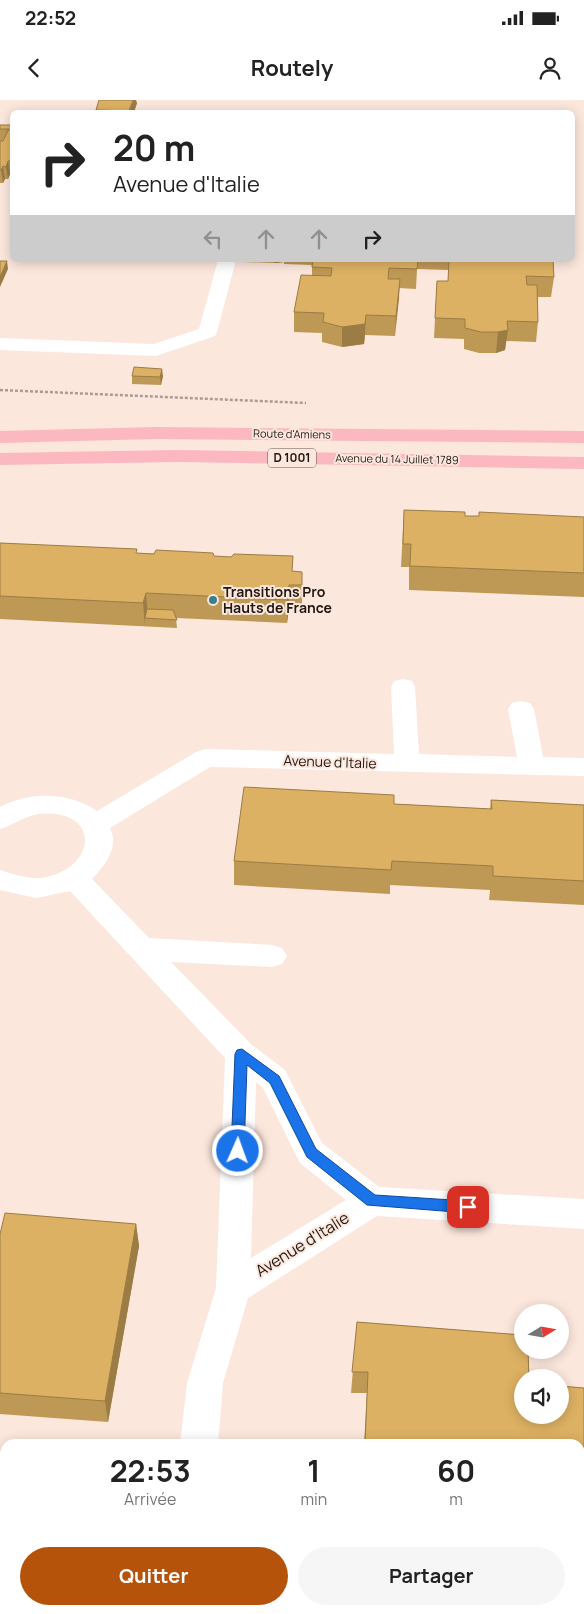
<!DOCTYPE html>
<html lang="fr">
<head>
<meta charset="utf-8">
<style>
  :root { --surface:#fff; --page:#f6f6f6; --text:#222; --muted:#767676; --accent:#b45309 }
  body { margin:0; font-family:Manrope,sans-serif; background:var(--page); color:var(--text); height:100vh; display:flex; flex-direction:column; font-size:19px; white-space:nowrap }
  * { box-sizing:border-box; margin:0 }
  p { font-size:16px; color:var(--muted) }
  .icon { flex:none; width:28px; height:28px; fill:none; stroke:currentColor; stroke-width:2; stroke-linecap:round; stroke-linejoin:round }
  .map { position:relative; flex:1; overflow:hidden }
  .side { position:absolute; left:0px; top:1339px; width:585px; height:176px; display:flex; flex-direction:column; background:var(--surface); border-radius:15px 15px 0 0; box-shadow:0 2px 12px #0003 }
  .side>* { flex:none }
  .hud { position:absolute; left:10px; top:10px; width:565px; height:152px; border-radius:8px; box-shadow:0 2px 12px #0003; background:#fff; color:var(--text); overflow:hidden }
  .needle { width:32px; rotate:79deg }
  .buttons { position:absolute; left:514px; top:1204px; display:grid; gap:10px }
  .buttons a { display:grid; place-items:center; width:55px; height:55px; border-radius:50%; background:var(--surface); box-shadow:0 2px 12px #0003; font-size:25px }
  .pin { position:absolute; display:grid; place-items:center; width:42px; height:42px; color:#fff; margin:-21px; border-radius:10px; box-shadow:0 2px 8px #0006 }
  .me { position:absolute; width:55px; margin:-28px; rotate:2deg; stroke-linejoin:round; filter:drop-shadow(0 0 4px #0008) }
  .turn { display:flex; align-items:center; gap:18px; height:105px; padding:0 20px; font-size:22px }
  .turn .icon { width:65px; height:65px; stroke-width:2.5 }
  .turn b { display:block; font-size:35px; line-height:42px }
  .lanes { display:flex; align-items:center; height:48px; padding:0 20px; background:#0003; justify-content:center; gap:25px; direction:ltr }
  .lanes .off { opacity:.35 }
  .eta { display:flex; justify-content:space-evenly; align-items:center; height:85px; text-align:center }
  .eta b { font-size:30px; font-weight:700; line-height:35px }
  .action { display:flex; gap:10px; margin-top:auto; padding:10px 20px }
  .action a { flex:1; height:58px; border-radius:30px; background:var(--accent); color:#fff; font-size:20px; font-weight:700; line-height:58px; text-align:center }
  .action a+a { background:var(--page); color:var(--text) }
  .status { display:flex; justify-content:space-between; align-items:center; height:35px; padding:0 25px; background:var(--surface); direction:ltr }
  .status svg { height:14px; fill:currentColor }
  header { display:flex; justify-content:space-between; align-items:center; height:65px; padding:0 20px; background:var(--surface); font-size:22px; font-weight:700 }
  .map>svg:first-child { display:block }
</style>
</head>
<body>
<div class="status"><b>22:52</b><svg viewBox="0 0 49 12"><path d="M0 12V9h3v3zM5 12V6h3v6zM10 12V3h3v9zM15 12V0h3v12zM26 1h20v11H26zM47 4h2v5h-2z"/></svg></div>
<header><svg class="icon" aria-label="back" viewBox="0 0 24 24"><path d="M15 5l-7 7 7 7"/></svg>Routely<svg class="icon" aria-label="person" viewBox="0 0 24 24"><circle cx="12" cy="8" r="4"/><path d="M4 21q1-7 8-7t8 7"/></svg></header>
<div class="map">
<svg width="584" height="1514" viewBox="0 0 584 1514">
  <rect width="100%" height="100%" fill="#fce7dd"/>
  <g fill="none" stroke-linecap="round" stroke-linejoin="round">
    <path stroke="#ab9b93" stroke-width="2.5" stroke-dasharray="3 2" stroke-linecap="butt" d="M0 290 306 303"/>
    <g fill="#fff" fill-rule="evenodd">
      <path d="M218 160H236L217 232 215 236 156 256 0 250V238L154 244 199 229Z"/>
      <path d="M403 579 412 581 415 587 419 654 517 657 508 609 512 603 521 601 530 603 534 609 543 657 584 658V676L210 667 110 728C120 747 104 767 92 779L149 838 272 845 282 848 287 856 282 864 272 867 171 862 252 945 285 970 322 1043 379 1087 584 1099V1129L377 1116 248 1198 223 1283 218 1344H180L187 1283 216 1188 225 958 70 791 36 798 0 790V770C13 774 28 779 41 778 98 770 102 708 39 714 24 716 14 725 0 729V707C31 691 69 692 97 711L196 652 205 649 394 654 391 587 394 581ZM256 982 263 988 300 1063 346 1100 251 1158Z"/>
      <path d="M161 1510H201L200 1514H160Z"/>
    </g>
    <g fill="#fbb8c1" fill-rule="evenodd">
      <path d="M156 327 584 331V343L156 339 0 343V331Z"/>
      <path d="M178 350 584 357V369L178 362 0 365V353Z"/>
    </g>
  </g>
  <g fill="#be9855">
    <path d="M137 3 134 12H96V10Z"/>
    <path d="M0 25H12V74H10L8 79H5L3 83H0Z"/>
    <path d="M243 160H553L554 177 551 197H538V222L536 242 506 241 505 250 496 253H479L464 249V239L434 238 437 181H448V170L417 169 416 189 399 188 395 236 365 235 364 244 342 247 322 242V233L294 232V212L312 175V165L284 164V162L275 163 243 162Z"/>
    <path d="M132 276H163L161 285 132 284Z"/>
    <path d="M404 410 465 416 584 417V497L409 490V467H401Z"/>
    <path d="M0 443 137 453 214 456 293 471 302 472V509L289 508 287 523 176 518 177 528 0 519Z"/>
    <path d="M491 700 584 705V805L489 800 490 790 390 785V794L234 785V761L394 704 490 709Z"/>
    <path d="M136 1124 139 1146 108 1322 0 1314V1134Z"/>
    <path d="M357 1222 522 1235V1250H528L529 1278H522V1315H560V1286L584 1288V1514H356L357 1510H580V1344H364L367 1293H351Z"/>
  </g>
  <g fill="#9b7c45">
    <path d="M133 0H136L137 3 134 12H130Z"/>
    <path d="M8 61 10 74 8 79 6 67Z"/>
    <path d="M3 66 5 79 3 83 1 70Z"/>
    <path d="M275 160H284V162L275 163Z"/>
    <path d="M7 161 8 169 0 187V177Z"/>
    <path d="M400 179 399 199 395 236 396 216Z"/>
    <path d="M366 215 365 235 364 244 342 247V227Z"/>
    <path d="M508 230 505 250 496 253 498 232Z"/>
    <path d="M162 269 163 276 161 285 160 277Z"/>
    <path d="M289 485V508L287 523V500Z"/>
    <path d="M146 493 148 517 145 518V526L143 503Z"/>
    <path d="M136 1124 139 1146 108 1322 105 1301Z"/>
    <path d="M73 1510H81L80 1514H72Z"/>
  </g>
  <g fill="#ddb163" stroke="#9b7c45">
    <path d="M99 0H133L129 11 96 10Z"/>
    <path d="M0 25H12V61H8L6 67 3 66 1 70H0V41H3L9 29H0Z"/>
    <path d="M313 160H418L417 169 389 168 388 179H400L396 216 366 215 365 224 342 227 323 222 324 213 294 212 301 175 331 176 332 168 312 167Z"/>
    <path d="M449 160H553L554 177 526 176 527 185H537L538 222 507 221 508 230 498 232H481L465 228V219L435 218 437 181H448Z"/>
    <path d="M0 161H7L0 177Z"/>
    <path d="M134 267 162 269 160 277 132 276Z"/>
    <path d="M404 410 465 412V416H479V412L584 417V473L410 466 411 444H403Z"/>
    <path d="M0 443 137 449 136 453 154 454 156 450 213 453 214 456 231 457 234 454 293 456 292 471 302 472V485H289L287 500 146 493 143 503 0 496Z"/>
    <path d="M147 509 173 510 177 520 145 518Z"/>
    <path d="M244 687 394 695V704L492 709 491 700 584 705V781L493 776V766L392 761 391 770 234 761Z"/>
    <path d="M5 1113 136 1124 105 1301 0 1293V1134Z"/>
    <path d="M357 1222 522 1235V1250H528L529 1278H522V1315H560V1286L584 1288V1514H357V1510H580V1344H365L368 1272H352Z"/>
    <path d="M0 1406H5V1510H73L72 1514H0Z"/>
  </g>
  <path fill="#1a73e8" stroke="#114b97" d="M242 949 279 976 316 1049 375 1095 468 1101 473 1103 475 1107 473 1111 468 1113 367 1105 307 1057 270 983 247 965 244 1051 242 1055 238 1057 233 1055 231 1051 235 954 237 950Z"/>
  <circle fill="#3b7e8e" stroke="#fce7dd" stroke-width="2" cx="213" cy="500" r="5"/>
  <g text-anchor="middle" stroke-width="4" stroke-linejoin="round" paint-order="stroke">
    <g font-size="11" fill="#201713" stroke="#fce7dd">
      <text transform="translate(292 334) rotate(1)" y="4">Route d'Amiens</text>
      <text transform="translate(397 359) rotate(1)" y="4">Avenue du 14 Juillet 1789</text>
    </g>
    <rect fill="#fce7dd" stroke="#625550" stroke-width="1" x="268" y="348.5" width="48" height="19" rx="4"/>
    <g font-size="12" font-weight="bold" fill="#201713">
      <text x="292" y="362">D 1001</text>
    </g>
    <g font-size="14" font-weight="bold" fill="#201713" stroke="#fce7dd" text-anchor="start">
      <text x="223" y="497">Transitions Pro<tspan x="223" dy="16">Hauts de France</tspan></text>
    </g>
    <g font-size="14" fill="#201713" stroke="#fce7dd">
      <text transform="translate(330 662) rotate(2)" y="5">Avenue d'Italie</text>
    </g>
    <g font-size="16" fill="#201713" stroke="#fce7dd">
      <text transform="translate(302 1144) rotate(-32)" y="6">Avenue d'Italie</text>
    </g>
  </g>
</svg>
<div class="buttons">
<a><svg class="needle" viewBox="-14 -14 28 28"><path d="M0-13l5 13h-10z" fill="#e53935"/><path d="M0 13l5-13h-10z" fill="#767676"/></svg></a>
<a><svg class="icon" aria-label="sound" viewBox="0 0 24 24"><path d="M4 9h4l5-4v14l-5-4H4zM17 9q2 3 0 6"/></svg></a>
</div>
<div class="pin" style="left:468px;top:1107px;background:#d93025"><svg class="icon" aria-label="arrive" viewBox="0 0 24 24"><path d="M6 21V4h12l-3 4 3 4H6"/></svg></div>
<svg class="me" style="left:238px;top:1051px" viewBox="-20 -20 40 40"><circle r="17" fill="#1a73e8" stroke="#fff" stroke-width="3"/><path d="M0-11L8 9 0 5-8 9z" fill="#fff"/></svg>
<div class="hud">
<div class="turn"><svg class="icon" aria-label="right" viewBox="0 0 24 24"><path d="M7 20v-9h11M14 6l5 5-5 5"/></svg><div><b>20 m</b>Avenue d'Italie</div></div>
<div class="lanes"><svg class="icon off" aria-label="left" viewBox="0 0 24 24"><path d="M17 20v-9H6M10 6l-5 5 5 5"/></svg><svg class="icon off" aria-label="ahead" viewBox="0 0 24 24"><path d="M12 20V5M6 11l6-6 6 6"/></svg><svg class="icon off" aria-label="ahead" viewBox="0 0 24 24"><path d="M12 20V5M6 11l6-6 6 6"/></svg><svg class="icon" aria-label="right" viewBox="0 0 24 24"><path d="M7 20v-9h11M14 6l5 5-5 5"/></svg></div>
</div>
<section class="side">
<div class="eta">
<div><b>22:53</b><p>Arrivée</p></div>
<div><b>1</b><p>min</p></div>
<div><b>60</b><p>m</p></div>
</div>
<div class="action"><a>Quitter</a><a>Partager</a></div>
</section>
</div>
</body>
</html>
